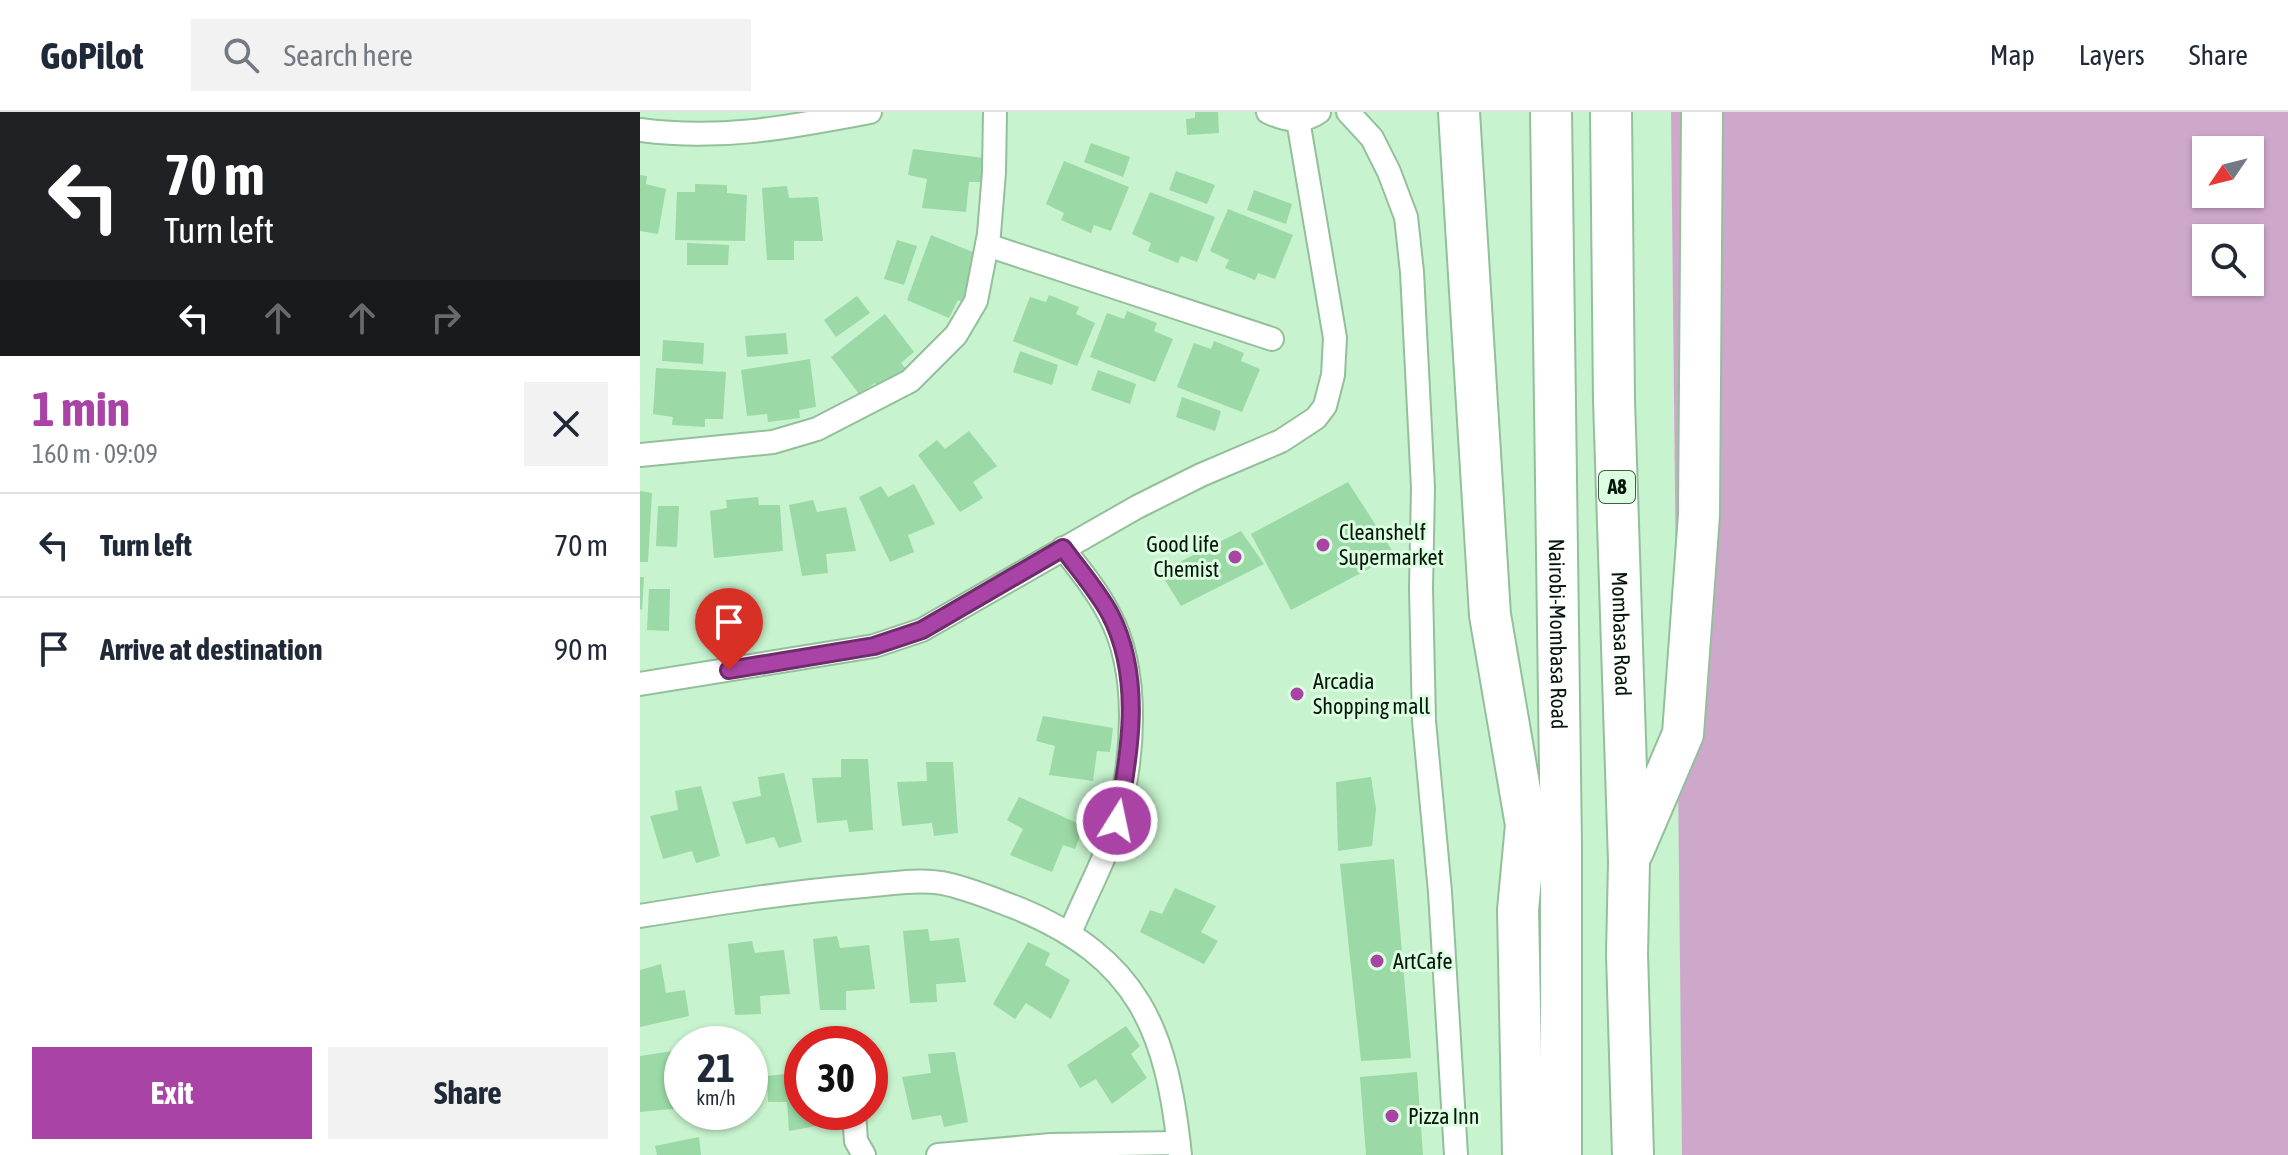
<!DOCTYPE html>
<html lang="en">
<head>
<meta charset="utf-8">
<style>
  :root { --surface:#fff; --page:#f2f2f3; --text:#1f2937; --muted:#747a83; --line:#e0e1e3; --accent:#aa43a6 }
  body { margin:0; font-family:"Asap Condensed",sans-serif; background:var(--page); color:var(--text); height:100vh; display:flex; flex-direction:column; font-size:30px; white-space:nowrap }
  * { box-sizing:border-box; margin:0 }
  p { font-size:26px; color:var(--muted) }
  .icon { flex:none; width:44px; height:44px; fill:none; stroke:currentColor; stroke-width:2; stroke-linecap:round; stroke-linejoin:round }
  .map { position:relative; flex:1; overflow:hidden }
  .details { display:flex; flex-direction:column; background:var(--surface); width:640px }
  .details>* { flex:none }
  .banner { background:#202124; color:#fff; overflow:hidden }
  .needle { width:52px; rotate:235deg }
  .buttons { position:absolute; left:1552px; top:24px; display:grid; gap:16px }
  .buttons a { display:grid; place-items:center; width:72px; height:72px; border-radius:0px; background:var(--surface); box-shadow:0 2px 6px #0004; font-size:40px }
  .speed { position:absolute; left:24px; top:914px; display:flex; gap:16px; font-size:40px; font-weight:700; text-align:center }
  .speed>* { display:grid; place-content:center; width:104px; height:104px; border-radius:50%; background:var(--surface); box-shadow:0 2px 6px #0004; line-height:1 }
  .speed small { font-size:20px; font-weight:400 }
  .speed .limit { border:12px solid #d22; background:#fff; color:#111 }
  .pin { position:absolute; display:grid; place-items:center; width:68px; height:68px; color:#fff; margin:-82px -34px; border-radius:50% 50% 50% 0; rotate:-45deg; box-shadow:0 0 8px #0007 }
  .pin .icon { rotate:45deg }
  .me { position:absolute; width:88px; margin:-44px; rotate:10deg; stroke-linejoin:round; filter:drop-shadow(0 0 6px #0008) }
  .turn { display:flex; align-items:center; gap:28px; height:168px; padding:0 32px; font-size:36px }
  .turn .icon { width:104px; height:104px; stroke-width:2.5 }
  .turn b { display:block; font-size:56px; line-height:68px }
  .lanes { display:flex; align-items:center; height:76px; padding:0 32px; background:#0003; justify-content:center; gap:40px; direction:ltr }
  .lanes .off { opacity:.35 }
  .round { display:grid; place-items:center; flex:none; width:84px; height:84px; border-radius:0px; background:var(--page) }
  .headline { display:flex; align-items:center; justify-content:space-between; height:136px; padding:0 32px }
  h1 { font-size:48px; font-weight:700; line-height:60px; color:var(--accent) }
  .primary-button { display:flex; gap:16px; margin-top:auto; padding:16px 32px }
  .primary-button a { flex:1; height:92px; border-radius:0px; background:var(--accent); color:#fff; font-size:32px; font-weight:700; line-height:92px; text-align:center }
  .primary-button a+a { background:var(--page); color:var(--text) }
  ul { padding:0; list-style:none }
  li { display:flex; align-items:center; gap:24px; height:104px; padding:0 32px; border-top:2px solid var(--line) }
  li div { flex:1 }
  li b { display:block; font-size:30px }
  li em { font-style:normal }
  header { display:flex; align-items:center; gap:48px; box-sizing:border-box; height:112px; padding:0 40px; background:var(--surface); border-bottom:2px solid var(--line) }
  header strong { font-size:38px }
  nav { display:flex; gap:44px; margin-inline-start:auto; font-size:28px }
  .search { width:560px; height:72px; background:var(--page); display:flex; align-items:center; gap:20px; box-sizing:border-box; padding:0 28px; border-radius:0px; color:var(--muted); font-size:30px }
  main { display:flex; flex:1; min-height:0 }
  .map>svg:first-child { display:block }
</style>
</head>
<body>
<header>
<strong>GoPilot</strong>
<div class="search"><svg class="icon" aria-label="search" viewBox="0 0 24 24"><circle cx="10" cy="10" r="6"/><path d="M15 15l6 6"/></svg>Search here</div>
<nav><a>Map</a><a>Layers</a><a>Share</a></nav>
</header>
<main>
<section class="details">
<div class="banner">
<div class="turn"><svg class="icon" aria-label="left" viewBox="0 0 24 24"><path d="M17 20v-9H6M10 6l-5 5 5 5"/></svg><div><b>70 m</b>Turn left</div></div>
<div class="lanes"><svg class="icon" aria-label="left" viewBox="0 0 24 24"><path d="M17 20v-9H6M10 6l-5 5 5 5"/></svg><svg class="icon off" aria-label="ahead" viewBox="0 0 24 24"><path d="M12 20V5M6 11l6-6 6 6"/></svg><svg class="icon off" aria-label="ahead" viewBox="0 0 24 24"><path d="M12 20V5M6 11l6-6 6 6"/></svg><svg class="icon off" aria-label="right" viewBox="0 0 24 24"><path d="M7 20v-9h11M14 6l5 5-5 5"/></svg></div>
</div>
<div class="headline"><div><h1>1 min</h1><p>160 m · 09:09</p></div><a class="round"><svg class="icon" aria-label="close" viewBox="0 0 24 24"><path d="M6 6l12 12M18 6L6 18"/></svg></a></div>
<ul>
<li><svg class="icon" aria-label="left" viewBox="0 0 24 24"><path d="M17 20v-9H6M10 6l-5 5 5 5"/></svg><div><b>Turn left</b></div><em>70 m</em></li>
<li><svg class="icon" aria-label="arrive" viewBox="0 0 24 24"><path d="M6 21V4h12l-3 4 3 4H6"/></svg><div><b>Arrive at destination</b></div><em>90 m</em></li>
</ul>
<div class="primary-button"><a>Exit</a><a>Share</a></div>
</section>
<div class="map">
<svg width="1648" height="1043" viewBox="0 0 1648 1043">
  <rect width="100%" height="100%" fill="#c7f3ce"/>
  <path fill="#cea8cb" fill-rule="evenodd" d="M1031 0H1648V1043H1042ZM1566 38H1610V82H1566ZM1566 126H1610V170H1566Z"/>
  <g fill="#9bd9a6">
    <path d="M555 0H578L579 21 547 23 546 7 555 6Z"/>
    <path d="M451 31 490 45 483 65 444 50Z"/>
    <path d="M273 37 344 46 342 70H329L326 100 282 96 287 67 268 63Z"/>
    <path d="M424 49 489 75 471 119 454 113 451 121 421 108 424 101 406 92Z"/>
    <path d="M536 59 575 73 567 92 529 78Z"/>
    <path d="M0 63 7 64 6 72 26 77 18 122 0 119Z"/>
    <path d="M55 72 87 73V81L107 83 105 129 35 128 37 80H55Z"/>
    <path d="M147 74 149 86 178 85 183 129H154V148H127L122 76Z"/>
    <path d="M614 78 652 92 646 112 607 98Z"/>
    <path d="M510 80 575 105 557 150 541 144 538 151 508 139 511 131 492 122Z"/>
    <path d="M588 97 653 123 635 167 618 161 615 168 585 156 589 148 570 139Z"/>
    <path d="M291 123 335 141 330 158 337 161 325 191 318 188 309 206 267 188Z"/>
    <path d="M257 128 277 134 264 173 244 167Z"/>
    <path d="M47 131 89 133 88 153H47Z"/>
    <path d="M409 183 439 195 436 202 455 211 437 254 373 229 390 185 406 190Z"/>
    <path d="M217 184 230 201 196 225 184 208Z"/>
    <path d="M487 199 517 211 514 219 533 227 515 270 450 245 467 201 484 207Z"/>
    <path d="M245 202 274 240 261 251 266 257 241 277 235 271 219 282 191 245Z"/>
    <path d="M146 221 148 242 107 245 105 224Z"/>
    <path d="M23 228 64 231 63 252 22 249Z"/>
    <path d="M574 229 604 241 601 249 620 257 602 300 537 275 554 231 571 237Z"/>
    <path d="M380 239 418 253 412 273 373 260Z"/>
    <path d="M170 247 176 295 159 298 160 306 128 310 127 302 107 304 101 258Z"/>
    <path d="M16 256 86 260 83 307H65V315L32 313 33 305 13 302Z"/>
    <path d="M458 258 496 272 490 292 451 278Z"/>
    <path d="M542 285 581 299 575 319 536 305Z"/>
    <path d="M329 319 357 354 333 370 343 386 320 400 278 343 297 328 305 337Z"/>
    <path d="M708 370 755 443 651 498 611 422Z"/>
    <path d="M274 372 295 412 268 423 274 440 250 450 219 385 241 374 248 385Z"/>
    <path d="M0 379 12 381 8 450H0Z"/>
    <path d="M118 385 119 393H140L143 439 74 446 70 399 87 396 86 388Z"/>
    <path d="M173 388 177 400 206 395 216 439 186 442 188 461 162 464 149 393Z"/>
    <path d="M18 394H39L37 435 16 434Z"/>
    <path d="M601 419 624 452 541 494 520 460Z"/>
    <path d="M0 465H4L2 498 0 497Z"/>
    <path d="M9 477H30L29 519 7 518Z"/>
    <path d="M403 604 473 616 470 640 457 639 453 669 409 663 415 634 396 629Z"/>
    <path d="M201 647H228L233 718 209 720 207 708 177 711 172 666 201 665Z"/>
    <path d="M286 650H313L318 721 294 724 292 711 262 714 257 670 287 669Z"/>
    <path d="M144 661 162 730 139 736 134 725 106 732 92 690 121 684 118 665Z"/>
    <path d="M731 665 736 697 732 734 698 739 696 670Z"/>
    <path d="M61 674 80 744 56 751 52 739 23 747 10 704 38 698 35 679Z"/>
    <path d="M379 685 444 714 435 737 423 733 412 760 370 743 383 717 367 708Z"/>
    <path d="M754 747 771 946 721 949 700 752Z"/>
    <path d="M535 776 576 794 561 820 578 829 564 852 500 820 510 798 522 802Z"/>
    <path d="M288 817 290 829 319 826 326 870 296 872 297 890 270 891 263 819Z"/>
    <path d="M197 824 200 836 229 833 235 877 206 879V898H180L173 827Z"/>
    <path d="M112 829 115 841 144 838 150 882 120 884 121 902 95 903 88 832Z"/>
    <path d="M388 830 410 841 405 853 430 868 411 907 386 891 375 907 353 892Z"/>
    <path d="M21 852 26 881 45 878 49 904 0 915V858Z"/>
    <path d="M486 914 500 934 491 942 507 966 472 992 456 967 440 976 427 953Z"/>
    <path d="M40 938 42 996 0 1000V944Z"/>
    <path d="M315 940 328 1010 304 1015 301 1003 272 1008 262 965 291 961 288 942Z"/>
    <path d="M162 960V1000H191L193 1011 149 1019 147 990H128L127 964Z"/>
    <path d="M777 960 783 1043H726L720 965Z"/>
    <path d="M59 1025 61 1043H17L15 1034Z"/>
  </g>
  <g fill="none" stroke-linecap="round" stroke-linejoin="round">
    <defs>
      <g id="street">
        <path d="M628 0C645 8 662 12 679 0"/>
        <path d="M708 0 732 26 749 60 766 105 772 160 783 376 781 476 784 609 800 780 816 1043"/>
        <path d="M0 18C81 29 150 15 230 0"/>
        <path d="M347 133 632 227"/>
        <path d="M0 343 133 330 177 317 270 269 316 223 336 189 349 122 354 60 355 0"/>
        <path d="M423 436C439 457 457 478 469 502 500 559 494 645 477 707 467 746 445 783 430 821"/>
        <path d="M0 572 234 534 282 518 497 395 561 363 641 329 676 306 685 294 693 263 695 226 658 8"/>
        <path d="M0 804C74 792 148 780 223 774 248 772 277 767 302 771 328 776 353 787 377 796 499 846 527 918 540 1043"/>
        <path d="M214 1000 216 1029 224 1043"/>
        <path d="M298 1043 411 1033 538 1031"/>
      </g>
      <g id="highway">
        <path d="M819 0 850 503 886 713 878 798 883 1043"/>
        <path id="s1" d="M911 0 921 734V1043"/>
        <path id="s2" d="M971 0 974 288 989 750 987 842 993 1043"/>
        <path d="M993 739 1043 622 1059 403 1062 0"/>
      </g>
    </defs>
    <use href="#street" stroke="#94bf9b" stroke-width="26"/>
    <use href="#highway" stroke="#94bf9b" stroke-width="44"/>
    <use href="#street" stroke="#fff" stroke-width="22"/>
    <use href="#highway" stroke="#fff" stroke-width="40"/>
  </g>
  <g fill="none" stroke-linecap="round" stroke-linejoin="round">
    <defs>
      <path id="route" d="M89 558 234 534 282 518 423 436C439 458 457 478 470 502 503 565 490 642 477 709"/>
    </defs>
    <use href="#route" stroke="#6e2c6c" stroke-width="20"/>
    <use href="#route" stroke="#aa43a6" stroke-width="14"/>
  </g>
  <g fill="#aa43a6" stroke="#dbfee0" stroke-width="3">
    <circle cx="683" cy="433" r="8"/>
    <circle cx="595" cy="445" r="8"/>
    <circle cx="657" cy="582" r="8"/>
    <circle cx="737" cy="849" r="8"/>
    <circle cx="752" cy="1004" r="8"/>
  </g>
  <g text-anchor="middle" stroke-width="6" stroke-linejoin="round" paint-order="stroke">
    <rect fill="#dbfee0" stroke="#465c4a" stroke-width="2" x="959" y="359" width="36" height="32" rx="6"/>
    <g font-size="20" font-weight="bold" fill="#06160a">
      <text x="977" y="382">A8</text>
    </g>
    <g font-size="22" fill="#06160a" stroke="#dbfee0" text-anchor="start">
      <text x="699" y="428">Cleanshelf<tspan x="699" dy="25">Supermarket</tspan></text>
      <text x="579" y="440" text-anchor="end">Good life<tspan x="579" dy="25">Chemist</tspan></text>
      <text x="673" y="577">Arcadia<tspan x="673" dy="25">Shopping mall</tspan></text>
      <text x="753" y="857">ArtCafe</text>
      <text x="768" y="1012">Pizza Inn</text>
    </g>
    <g font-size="22" fill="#06160a" stroke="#dbfee0">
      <text dy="8" stroke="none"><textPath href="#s1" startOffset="522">Nairobi-Mombasa Road</textPath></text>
      <text dy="8" stroke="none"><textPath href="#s2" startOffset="522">Mombasa Road</textPath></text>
    </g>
  </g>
</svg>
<div class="buttons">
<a><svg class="needle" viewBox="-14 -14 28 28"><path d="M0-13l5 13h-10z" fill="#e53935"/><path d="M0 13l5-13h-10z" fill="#747a83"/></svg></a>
<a><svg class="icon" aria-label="search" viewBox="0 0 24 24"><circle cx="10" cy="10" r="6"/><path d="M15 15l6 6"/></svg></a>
</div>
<div class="speed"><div>21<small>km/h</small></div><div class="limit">30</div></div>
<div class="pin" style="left:89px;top:558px;background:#d93025"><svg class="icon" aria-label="arrive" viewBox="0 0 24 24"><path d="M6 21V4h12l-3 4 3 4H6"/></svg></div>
<svg class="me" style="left:477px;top:709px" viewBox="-20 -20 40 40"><circle r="17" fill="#aa43a6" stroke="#fff" stroke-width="3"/><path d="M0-11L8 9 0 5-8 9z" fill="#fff"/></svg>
</div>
</main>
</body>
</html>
